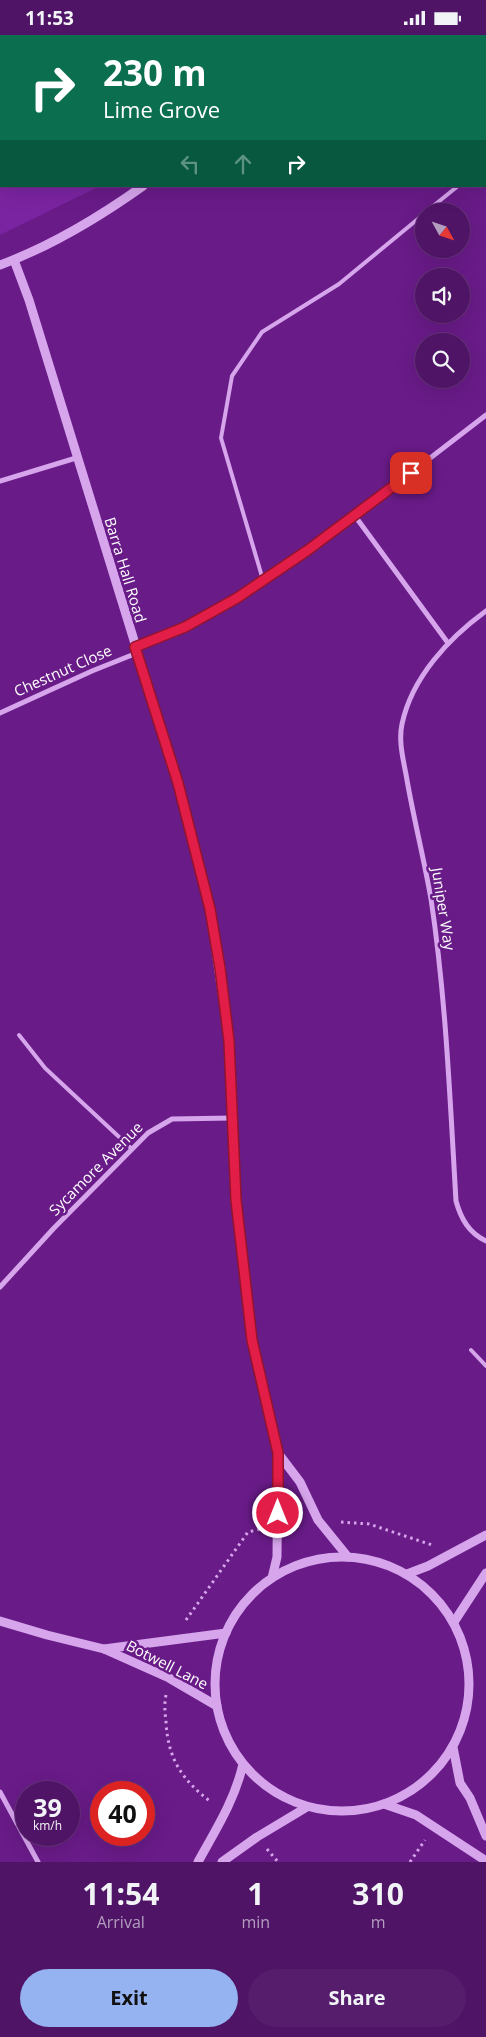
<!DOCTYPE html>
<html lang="en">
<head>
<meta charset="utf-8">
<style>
  :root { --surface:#4f1466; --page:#551d6c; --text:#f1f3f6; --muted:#b39ebf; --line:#66337a; --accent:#95b2f1 }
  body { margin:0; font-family:"Open Sans",sans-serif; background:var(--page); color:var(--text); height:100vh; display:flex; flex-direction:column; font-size:19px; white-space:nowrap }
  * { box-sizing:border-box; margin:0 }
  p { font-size:16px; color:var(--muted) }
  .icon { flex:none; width:28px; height:28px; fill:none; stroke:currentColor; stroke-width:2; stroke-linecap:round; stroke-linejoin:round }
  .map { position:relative; height:1827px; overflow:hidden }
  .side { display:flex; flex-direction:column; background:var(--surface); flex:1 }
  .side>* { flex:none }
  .banner { position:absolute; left:0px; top:0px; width:486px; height:152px; box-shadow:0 5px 20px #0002,0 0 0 1px var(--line); background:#0b6e4f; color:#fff; overflow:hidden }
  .needle { width:32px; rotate:130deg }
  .buttons { position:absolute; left:415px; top:168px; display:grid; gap:10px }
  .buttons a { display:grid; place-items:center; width:55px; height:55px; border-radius:50%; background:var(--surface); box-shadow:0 5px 20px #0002,0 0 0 1px var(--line); font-size:25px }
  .speed { position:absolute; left:15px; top:1746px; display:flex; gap:10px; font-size:25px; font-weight:700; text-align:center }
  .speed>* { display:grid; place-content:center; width:65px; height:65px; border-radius:50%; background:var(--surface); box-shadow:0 5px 20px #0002,0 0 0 1px var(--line); line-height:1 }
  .speed small { font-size:12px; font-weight:400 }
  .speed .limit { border:8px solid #d22; background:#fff; color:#111 }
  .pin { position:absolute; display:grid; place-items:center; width:42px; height:42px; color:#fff; margin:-21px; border-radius:10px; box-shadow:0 2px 8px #0006 }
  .me { position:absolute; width:55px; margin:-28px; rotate:0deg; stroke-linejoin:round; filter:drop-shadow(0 0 4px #0008) }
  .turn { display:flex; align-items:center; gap:18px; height:105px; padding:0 20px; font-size:22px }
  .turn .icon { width:65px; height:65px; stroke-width:2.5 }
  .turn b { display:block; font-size:35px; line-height:42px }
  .lanes { display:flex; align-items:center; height:48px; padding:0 20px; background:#0003; justify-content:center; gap:25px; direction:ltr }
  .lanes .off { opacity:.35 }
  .eta { display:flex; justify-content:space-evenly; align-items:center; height:85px; text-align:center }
  .eta b { font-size:30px; font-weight:700; line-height:35px }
  .action { display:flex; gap:10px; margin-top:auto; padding:10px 20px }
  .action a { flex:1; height:58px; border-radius:30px; background:var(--accent); color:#111; font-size:20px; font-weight:700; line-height:58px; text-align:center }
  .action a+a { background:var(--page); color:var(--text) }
  .status { display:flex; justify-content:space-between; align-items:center; height:35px; padding:0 25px; background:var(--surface); direction:ltr }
  .status svg { height:14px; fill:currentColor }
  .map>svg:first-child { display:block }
</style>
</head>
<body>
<div class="status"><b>11:53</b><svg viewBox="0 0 49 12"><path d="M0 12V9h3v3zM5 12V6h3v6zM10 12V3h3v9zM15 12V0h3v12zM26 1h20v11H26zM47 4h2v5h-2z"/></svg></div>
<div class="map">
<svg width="486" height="1827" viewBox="0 0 486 1827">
  <rect width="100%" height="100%" fill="#691b88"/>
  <path fill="#7b24a1" d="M0 0H279L1 1V151H100L0 200Z"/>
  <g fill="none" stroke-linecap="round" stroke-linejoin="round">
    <g stroke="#d6a5ec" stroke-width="3" stroke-dasharray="2.5 4" stroke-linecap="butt">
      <path d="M341 1487 369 1489 432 1510"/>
      <path d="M186 1585 248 1497 261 1494"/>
      <path d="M166 1660C164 1669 165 1678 166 1687 168 1724 182 1745 211 1767"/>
      <path d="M267 1814 278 1827"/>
      <path d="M410 1827 425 1805"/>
    </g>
    <g stroke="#d6a5ec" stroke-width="4">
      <path d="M485 123 486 122"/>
      <path d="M427 176 458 151"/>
      <path d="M263 545 221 403 232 341 262 297 339 249 424 179"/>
      <path d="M19 1000 45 1033 132 1114"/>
      <path d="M471 1315 486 1331"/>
    </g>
    <g stroke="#d6a5ec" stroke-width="5">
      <path d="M0 446 76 423"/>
      <path d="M355 481 448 608"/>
      <path d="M486 576C449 603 412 642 402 689 398 707 404 727 407 745 414 785 424 824 431 864 446 963 450 1065 456 1166 461 1184 469 1198 486 1206"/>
      <path d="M136 612 185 592 237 563 355 481 486 380"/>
      <path d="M0 678 92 636 137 618"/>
      <path d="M0 1252 54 1193 148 1098 172 1084 232 1083"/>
      <path d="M0 1757 38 1827"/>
    </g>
    <g stroke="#d6a5ec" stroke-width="9">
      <path d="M317 1 318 0"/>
      <path d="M14 225 29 265 178 748 210 874 229 1006 236 1165 252 1305 278 1418 277 1522 272 1543"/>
      <path d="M0 230C52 211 98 183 143 151"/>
      <path d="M278 1418 300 1447 318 1485 348 1522"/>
      <circle cx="342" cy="1649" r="127"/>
      <path d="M407 1539 428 1531 486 1500"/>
      <path d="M0 1586 47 1600 104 1614 169 1643 217 1671"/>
      <path d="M454 1587 486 1538"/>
      <path d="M104 1614 226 1598"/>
      <path d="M453 1712 460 1748 470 1763 486 1801"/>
      <path d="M384 1769 416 1780 486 1826"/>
      <path d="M198 1827C215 1796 235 1765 243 1729"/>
      <path d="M222 1827 257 1802 307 1772"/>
    </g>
  </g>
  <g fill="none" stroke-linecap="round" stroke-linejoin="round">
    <defs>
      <path id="route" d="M278 1478V1418L252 1305 236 1165 229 1006 220 933 210 874 178 748 135 612 185 592 237 563 308 515 411 438"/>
    </defs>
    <use href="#route" stroke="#92132f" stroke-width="12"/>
    <use href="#route" stroke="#e11d48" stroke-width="9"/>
  </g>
  <g text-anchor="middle" stroke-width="5" stroke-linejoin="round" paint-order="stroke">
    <g font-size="15" fill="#fff" stroke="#691b88">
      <text transform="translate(125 535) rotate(73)" y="5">Barra Hall Road</text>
      <text transform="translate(63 636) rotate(-24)" y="5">Chestnut Close</text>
      <text transform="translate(443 874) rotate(81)" y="5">Juniper Way</text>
      <text transform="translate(96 1134) rotate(-45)" y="5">Sycamore Avenue</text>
      <text transform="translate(167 1630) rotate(27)" y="5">Botwell Lane</text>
    </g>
  </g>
</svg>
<div class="buttons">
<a><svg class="needle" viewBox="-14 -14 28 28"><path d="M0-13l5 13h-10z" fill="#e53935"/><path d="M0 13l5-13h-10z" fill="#b39ebf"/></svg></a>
<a><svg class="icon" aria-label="sound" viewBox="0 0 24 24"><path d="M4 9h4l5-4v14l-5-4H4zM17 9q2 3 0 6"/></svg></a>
<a><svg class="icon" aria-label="search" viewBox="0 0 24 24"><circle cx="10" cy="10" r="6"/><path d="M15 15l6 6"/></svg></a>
</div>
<div class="speed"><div>39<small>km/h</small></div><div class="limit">40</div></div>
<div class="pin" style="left:411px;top:438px;background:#d93025"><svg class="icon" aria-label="arrive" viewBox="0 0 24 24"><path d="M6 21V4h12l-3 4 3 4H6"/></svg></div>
<svg class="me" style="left:278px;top:1478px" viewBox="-20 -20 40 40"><circle r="17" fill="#e11d48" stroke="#fff" stroke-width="3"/><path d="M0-11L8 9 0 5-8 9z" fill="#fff"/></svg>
<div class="banner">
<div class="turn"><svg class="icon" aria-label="right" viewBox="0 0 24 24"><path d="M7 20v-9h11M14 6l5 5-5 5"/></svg><div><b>230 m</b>Lime Grove</div></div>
<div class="lanes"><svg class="icon off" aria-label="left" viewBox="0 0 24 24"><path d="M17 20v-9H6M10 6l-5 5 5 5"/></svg><svg class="icon off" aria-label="ahead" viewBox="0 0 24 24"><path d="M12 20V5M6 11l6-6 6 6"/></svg><svg class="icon" aria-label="right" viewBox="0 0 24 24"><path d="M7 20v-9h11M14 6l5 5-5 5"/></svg></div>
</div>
</div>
<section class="side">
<div class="eta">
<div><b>11:54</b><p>Arrival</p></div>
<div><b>1</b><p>min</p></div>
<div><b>310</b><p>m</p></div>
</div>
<div class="action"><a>Exit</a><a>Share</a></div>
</section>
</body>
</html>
